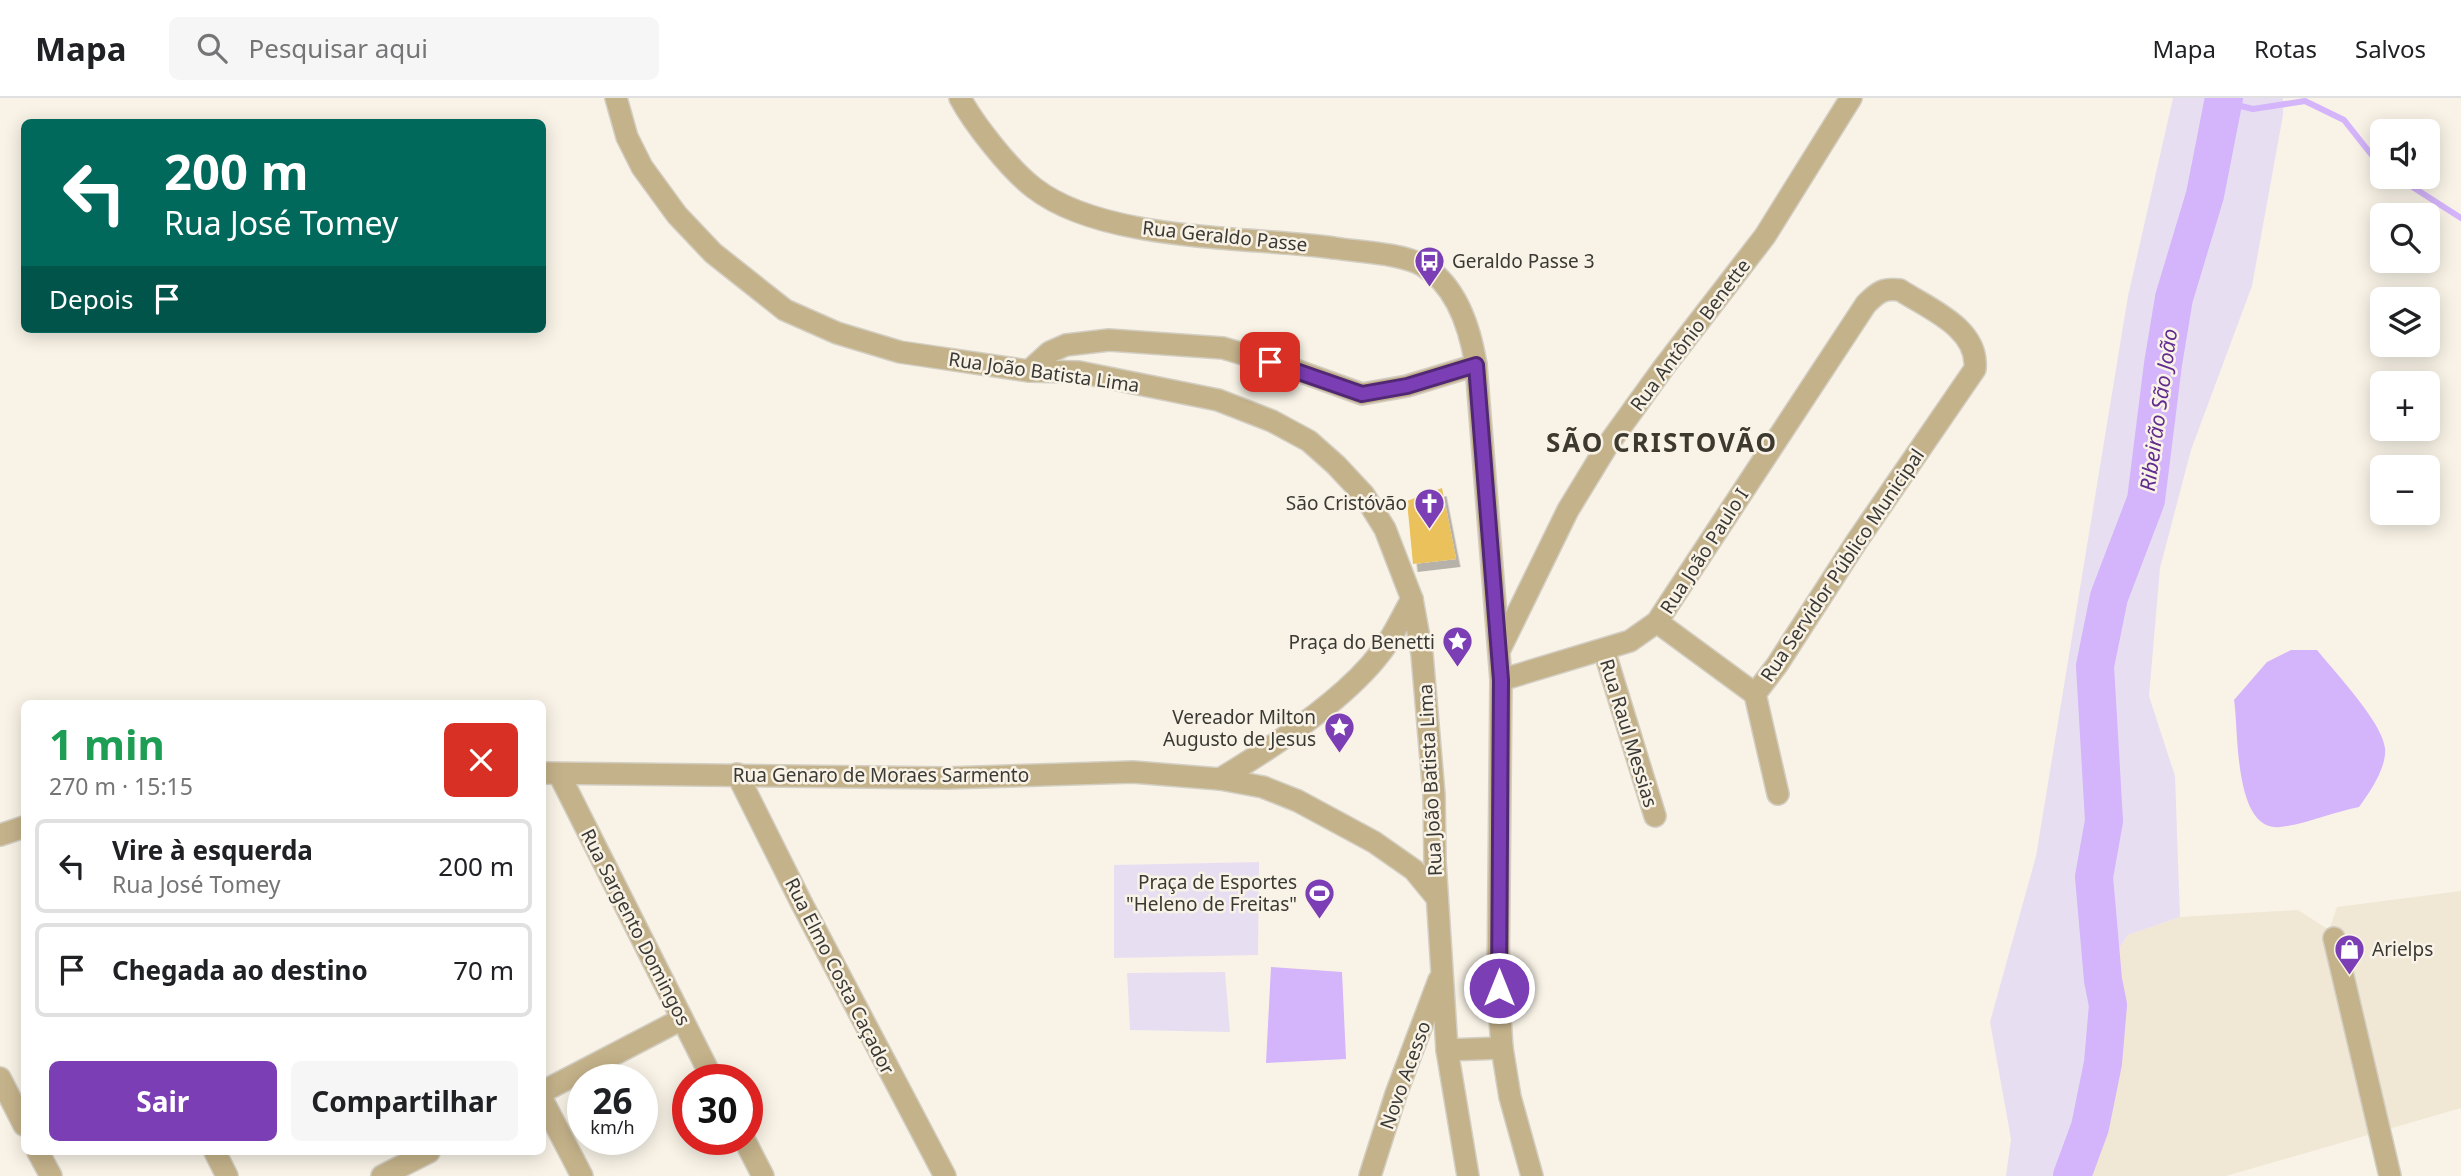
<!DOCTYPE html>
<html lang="pt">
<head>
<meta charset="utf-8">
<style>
  :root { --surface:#fff; --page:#f6f6f6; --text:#202124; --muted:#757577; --line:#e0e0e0; --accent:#7c3eb4 }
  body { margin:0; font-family:"Noto Sans",sans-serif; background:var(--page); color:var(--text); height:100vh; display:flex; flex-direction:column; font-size:26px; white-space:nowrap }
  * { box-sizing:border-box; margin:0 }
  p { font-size:23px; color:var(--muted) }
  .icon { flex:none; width:38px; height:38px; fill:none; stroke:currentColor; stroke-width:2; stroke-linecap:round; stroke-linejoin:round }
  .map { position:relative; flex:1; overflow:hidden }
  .drawer { position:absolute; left:21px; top:602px; width:525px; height:455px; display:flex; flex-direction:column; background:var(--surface); border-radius:10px; box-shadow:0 4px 18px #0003 }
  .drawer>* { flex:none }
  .banner { position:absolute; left:21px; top:21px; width:525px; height:214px; border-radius:10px; box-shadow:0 4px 18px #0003; background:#00695c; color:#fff; overflow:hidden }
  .controls { position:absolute; left:2370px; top:21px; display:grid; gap:14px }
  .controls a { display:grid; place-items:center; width:70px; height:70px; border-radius:10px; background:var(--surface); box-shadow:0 4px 18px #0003; font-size:35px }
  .speed { position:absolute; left:567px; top:966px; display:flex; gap:14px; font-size:35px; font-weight:700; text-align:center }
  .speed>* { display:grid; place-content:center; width:91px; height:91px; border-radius:50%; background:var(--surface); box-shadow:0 4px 18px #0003; line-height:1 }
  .speed small { font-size:18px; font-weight:400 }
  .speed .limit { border:10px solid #d22; background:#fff; color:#111 }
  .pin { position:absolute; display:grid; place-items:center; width:60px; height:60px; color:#fff; margin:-30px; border-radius:14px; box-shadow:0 4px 10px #0006 }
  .me { position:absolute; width:77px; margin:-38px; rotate:0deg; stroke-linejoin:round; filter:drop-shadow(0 0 5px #0008) }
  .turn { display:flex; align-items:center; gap:24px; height:147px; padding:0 28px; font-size:32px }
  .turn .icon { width:91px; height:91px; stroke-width:2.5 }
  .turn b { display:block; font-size:49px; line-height:60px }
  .then { display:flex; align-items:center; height:66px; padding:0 28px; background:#0003; gap:14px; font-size:26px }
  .round { display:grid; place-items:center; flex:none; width:74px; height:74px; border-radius:10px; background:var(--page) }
  .headline { display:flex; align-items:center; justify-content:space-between; height:119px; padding:0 28px }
  h1 { font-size:42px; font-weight:700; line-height:52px; color:#1e9e55 }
  .primary-button { display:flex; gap:14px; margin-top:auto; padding:14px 28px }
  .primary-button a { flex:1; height:80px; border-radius:10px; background:var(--accent); color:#fff; font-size:28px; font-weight:700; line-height:80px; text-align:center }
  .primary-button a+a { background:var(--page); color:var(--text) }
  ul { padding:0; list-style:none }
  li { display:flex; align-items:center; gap:21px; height:94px; margin:0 14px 10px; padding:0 14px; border:4px solid var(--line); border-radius:10px }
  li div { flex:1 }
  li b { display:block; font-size:26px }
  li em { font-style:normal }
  header { display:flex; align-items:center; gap:42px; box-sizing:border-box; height:98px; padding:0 35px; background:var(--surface); border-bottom:2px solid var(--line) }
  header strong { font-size:33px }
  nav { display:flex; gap:38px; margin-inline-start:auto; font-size:24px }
  .search { width:490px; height:63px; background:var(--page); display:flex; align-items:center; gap:18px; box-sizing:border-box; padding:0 24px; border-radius:10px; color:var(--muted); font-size:26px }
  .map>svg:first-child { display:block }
</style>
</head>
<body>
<header>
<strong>Mapa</strong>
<div class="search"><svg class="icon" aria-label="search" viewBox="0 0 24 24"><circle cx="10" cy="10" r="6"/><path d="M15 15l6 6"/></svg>Pesquisar aqui</div>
<nav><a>Mapa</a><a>Rotas</a><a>Salvos</a></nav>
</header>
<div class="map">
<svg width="2461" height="1078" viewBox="0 0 2461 1078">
  <defs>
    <filter id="shadow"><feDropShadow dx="4.5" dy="8" stdDeviation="0" flood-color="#0004"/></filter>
  </defs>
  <rect width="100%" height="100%" fill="#f9f3e7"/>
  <path fill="#f0e7d4" d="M2461 793V1010L2226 1078H2072L2090 1029 2103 965 2108 907 2106 899 2112 887 2119 851 2128 837 2180 819 2298 812 2329 832 2337 809Z"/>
  <g fill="#e7dff1">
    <path d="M2173 0H2283V17L2252 188 2191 352 2160 470 2149 598 2175 678 2180 819 2128 837 2119 851 2080 1078H2006L2011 1041 1990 924 2036 758 2128 198Z"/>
    <path d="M1259 764 1258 857 1114 860V767Z"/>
    <path d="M1225 874 1230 934 1130 932 1127 875Z"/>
  </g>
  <g fill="#d4b4fa">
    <path d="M2291 552H2317C2334 573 2383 625 2385 650 2387 669 2370 694 2359 709 2333 714 2307 726 2280 729 2233 734 2239 631 2234 602L2267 564Z"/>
    <path d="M1271 869 1342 874 1346 961 1266 965Z"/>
  </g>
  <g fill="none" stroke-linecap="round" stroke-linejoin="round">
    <g stroke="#d4b4fa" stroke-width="6">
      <path d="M2224 4 2253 11 2305 3 2344 22 2382 70"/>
      <path d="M2397 79 2461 120"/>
    </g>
    <path stroke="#d4b4fa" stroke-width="38" d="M2072 1078 2090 1029 2103 965 2108 907 2103 882 2094 779 2104 723 2095 568 2109 499 2146 402 2163 266 2174 200 2205 97 2224 0"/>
  </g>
  <path fill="#ebc15c" filter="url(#shadow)" d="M1442 390 1456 461 1413 466 1407 403Z"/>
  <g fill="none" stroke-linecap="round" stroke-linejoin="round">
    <defs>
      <g id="minor">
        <path d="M616 0 627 39 642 69 677 117 713 155 785 212 837 235 900 254 1029 273 1079 274 1218 302 1272 323 1309 343 1336 367 1364 397 1385 431 1412 501 1422 556 1434 697 1435 763 1447 952 1468 1078"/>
        <path d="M960 0C974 26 1010 72 1034 90 1104 144 1247 138 1334 150 1358 154 1401 155 1422 167 1457 187 1470 230 1476 267L1501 582 1498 890 1502 950 1510 999 1532 1078"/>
        <path d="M1029 273 1050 254 1066 247 1109 242 1223 250 1293 271 1362 296 1407 288 1476 267"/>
        <path d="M1500 551 1568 412 1607 348 1664 269 1765 138 1851 0"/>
        <path d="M1604 552 1655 718"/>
        <path d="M1501 582 1630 543 1657 524 1866 206C1878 194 1883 190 1900 192 1929 211 1979 230 1975 271L1857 443 1777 567 1755 596 1657 524"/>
        <path d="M1755 596 1778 696"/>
        <path d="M542 675 948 680 1133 674 1220 681 1263 689 1298 703 1374 744 1414 772 1437 800"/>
        <path d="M559 676 713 982"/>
        <path d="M737 676 801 804 945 1078"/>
        <path d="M1220 681C1273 649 1355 596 1388 544 1397 530 1404 515 1412 501"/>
        <path d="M0 737 24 729"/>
        <path d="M2334 840 2390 1078"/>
        <path d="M1447 952 1502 950"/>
        <path d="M0 980 24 1027"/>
        <path d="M542 994 682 921"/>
        <path d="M542 1001 582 1078"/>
        <path d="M744 1041 763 1078"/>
        <path d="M38 1054 51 1078"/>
        <path d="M215 1054 227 1078"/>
        <path d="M382 1078 429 1054"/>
        <path d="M1370 1078 1396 996 1439 882"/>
      </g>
    </defs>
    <use href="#minor" stroke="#d3cec3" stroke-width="24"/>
    <use href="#minor" stroke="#c4b28a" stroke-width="21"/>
  </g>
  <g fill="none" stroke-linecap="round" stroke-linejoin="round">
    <defs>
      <path id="route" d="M1270 264 1362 296 1407 288 1476 267 1501 582 1499 890"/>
    </defs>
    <use href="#route" stroke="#512875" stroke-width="18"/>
    <use href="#route" stroke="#7c3eb4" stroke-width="12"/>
  </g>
  <defs>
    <symbol id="bus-pin" viewBox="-11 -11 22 30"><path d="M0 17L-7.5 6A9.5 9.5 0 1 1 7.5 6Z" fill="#7c3eb4" stroke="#f9f3e7"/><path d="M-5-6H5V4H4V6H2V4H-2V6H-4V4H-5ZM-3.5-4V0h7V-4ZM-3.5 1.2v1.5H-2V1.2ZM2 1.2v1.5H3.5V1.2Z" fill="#fff"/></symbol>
    <symbol id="church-pin" viewBox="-11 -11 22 30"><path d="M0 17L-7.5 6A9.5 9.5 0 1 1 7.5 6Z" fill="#7c3eb4" stroke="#f9f3e7"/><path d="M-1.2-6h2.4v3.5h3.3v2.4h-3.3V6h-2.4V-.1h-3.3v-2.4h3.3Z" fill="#fff"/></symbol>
    <symbol id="sight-pin" viewBox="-11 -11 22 30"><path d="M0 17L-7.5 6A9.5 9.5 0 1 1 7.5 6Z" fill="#7c3eb4" stroke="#f9f3e7"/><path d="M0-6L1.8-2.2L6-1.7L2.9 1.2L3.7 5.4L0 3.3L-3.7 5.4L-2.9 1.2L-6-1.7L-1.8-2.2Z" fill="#fff"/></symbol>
    <symbol id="stadium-pin" viewBox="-11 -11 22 30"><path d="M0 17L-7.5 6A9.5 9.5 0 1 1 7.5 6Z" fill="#7c3eb4" stroke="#f9f3e7"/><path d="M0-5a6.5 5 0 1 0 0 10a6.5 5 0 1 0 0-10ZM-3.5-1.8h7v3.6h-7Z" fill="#fff"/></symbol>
    <symbol id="shop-pin" viewBox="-11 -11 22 30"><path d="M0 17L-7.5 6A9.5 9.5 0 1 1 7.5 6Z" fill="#7c3eb4" stroke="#f9f3e7"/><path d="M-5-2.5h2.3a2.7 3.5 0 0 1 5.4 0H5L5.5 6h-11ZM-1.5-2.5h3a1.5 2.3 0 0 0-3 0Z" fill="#fff"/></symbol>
  </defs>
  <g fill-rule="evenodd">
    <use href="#bus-pin" x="1412" y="146" width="35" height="47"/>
    <use href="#church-pin" x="1412" y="388" width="35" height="47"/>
    <use href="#sight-pin" x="1440" y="526" width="35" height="47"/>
    <use href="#sight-pin" x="1322" y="612" width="35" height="47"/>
    <use href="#stadium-pin" x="1302" y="778" width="35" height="47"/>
    <use href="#shop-pin" x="2332" y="834" width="35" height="47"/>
  </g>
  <g text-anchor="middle" stroke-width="5" stroke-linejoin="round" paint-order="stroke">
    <g font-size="19" fill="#3b3934" stroke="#f9f3e7">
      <text transform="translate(1225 138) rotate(6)" y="7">Rua Geraldo Passe</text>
      <text transform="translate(1690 237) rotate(-53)" y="7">Rua Antônio Benette</text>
      <text transform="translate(1044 274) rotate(8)" y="7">Rua João Batista Lima</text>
      <text transform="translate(1704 453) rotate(-57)" y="7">Rua João Paulo I</text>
      <text transform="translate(1842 467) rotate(-56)" y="7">Rua Servidor Público Municipal</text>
      <text transform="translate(1629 635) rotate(73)" y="7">Rua Raul Messias</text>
      <text x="881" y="684">Rua Genaro de Moraes Sarmento</text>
      <text transform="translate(1430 682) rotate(-93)" y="7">Rua João Batista Lima</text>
      <text transform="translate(636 829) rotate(63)" y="7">Rua Sargento Domingos</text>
      <text transform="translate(840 878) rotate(63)" y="7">Rua Elmo Costa Caçador</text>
      <text transform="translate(1405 977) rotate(-70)" y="7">Novo Acesso</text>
    </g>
    <g font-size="19" fill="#3b3934" stroke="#f9f3e7" text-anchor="end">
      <text x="1452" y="170" text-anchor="start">Geraldo Passe 3</text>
      <text x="1407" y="412">São Cristóvão</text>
      <text x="1435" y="551">Praça do Benetti</text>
      <text x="1316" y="626">Vereador Milton<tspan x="1316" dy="22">Augusto de Jesus</tspan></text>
      <text x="1297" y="791">Praça de Esportes<tspan x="1297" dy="22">"Heleno de Freitas"</tspan></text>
      <text x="2372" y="858" text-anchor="start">Arielps</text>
    </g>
    <g font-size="21" font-style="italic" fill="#612b8f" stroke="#f9f3e7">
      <text transform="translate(2159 312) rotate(-82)" y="7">Ribeirão São João</text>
    </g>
    <g font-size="26" font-weight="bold" letter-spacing="2" fill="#3d392f" stroke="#f9f3e7">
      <text x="1662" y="354">SÃO CRISTOVÃO</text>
    </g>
  </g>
</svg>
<div class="controls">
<a><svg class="icon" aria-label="sound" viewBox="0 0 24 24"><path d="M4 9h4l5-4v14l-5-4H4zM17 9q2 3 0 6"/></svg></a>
<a><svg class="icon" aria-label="search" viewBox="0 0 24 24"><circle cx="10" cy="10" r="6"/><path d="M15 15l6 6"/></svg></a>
<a><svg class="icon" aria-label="layers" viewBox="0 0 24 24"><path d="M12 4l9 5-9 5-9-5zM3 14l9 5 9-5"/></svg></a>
<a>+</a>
<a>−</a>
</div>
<div class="speed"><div>26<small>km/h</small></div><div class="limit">30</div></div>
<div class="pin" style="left:1270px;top:264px;background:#d93025"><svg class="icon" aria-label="arrive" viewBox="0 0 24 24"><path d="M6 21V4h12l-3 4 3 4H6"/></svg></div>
<svg class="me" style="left:1499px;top:890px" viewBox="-20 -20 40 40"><circle r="17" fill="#7c3eb4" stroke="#fff" stroke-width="3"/><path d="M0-11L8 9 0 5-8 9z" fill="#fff"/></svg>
<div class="banner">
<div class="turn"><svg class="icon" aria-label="left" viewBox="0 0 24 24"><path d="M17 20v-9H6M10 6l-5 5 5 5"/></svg><div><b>200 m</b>Rua José Tomey</div></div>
<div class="then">Depois<svg class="icon" aria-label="arrive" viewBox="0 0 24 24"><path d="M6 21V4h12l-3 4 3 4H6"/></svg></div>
</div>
<section class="drawer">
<div class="headline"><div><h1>1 min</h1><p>270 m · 15:15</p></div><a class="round" style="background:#d93025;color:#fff"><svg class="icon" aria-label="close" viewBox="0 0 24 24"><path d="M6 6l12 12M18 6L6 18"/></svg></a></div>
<ul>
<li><svg class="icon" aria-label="left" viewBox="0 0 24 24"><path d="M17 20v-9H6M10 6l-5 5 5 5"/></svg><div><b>Vire à esquerda</b><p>Rua José Tomey</p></div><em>200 m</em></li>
<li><svg class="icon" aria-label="arrive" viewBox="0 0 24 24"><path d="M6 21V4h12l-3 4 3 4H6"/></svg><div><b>Chegada ao destino</b></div><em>70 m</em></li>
</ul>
<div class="primary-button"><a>Sair</a><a>Compartilhar</a></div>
</section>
</div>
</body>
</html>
